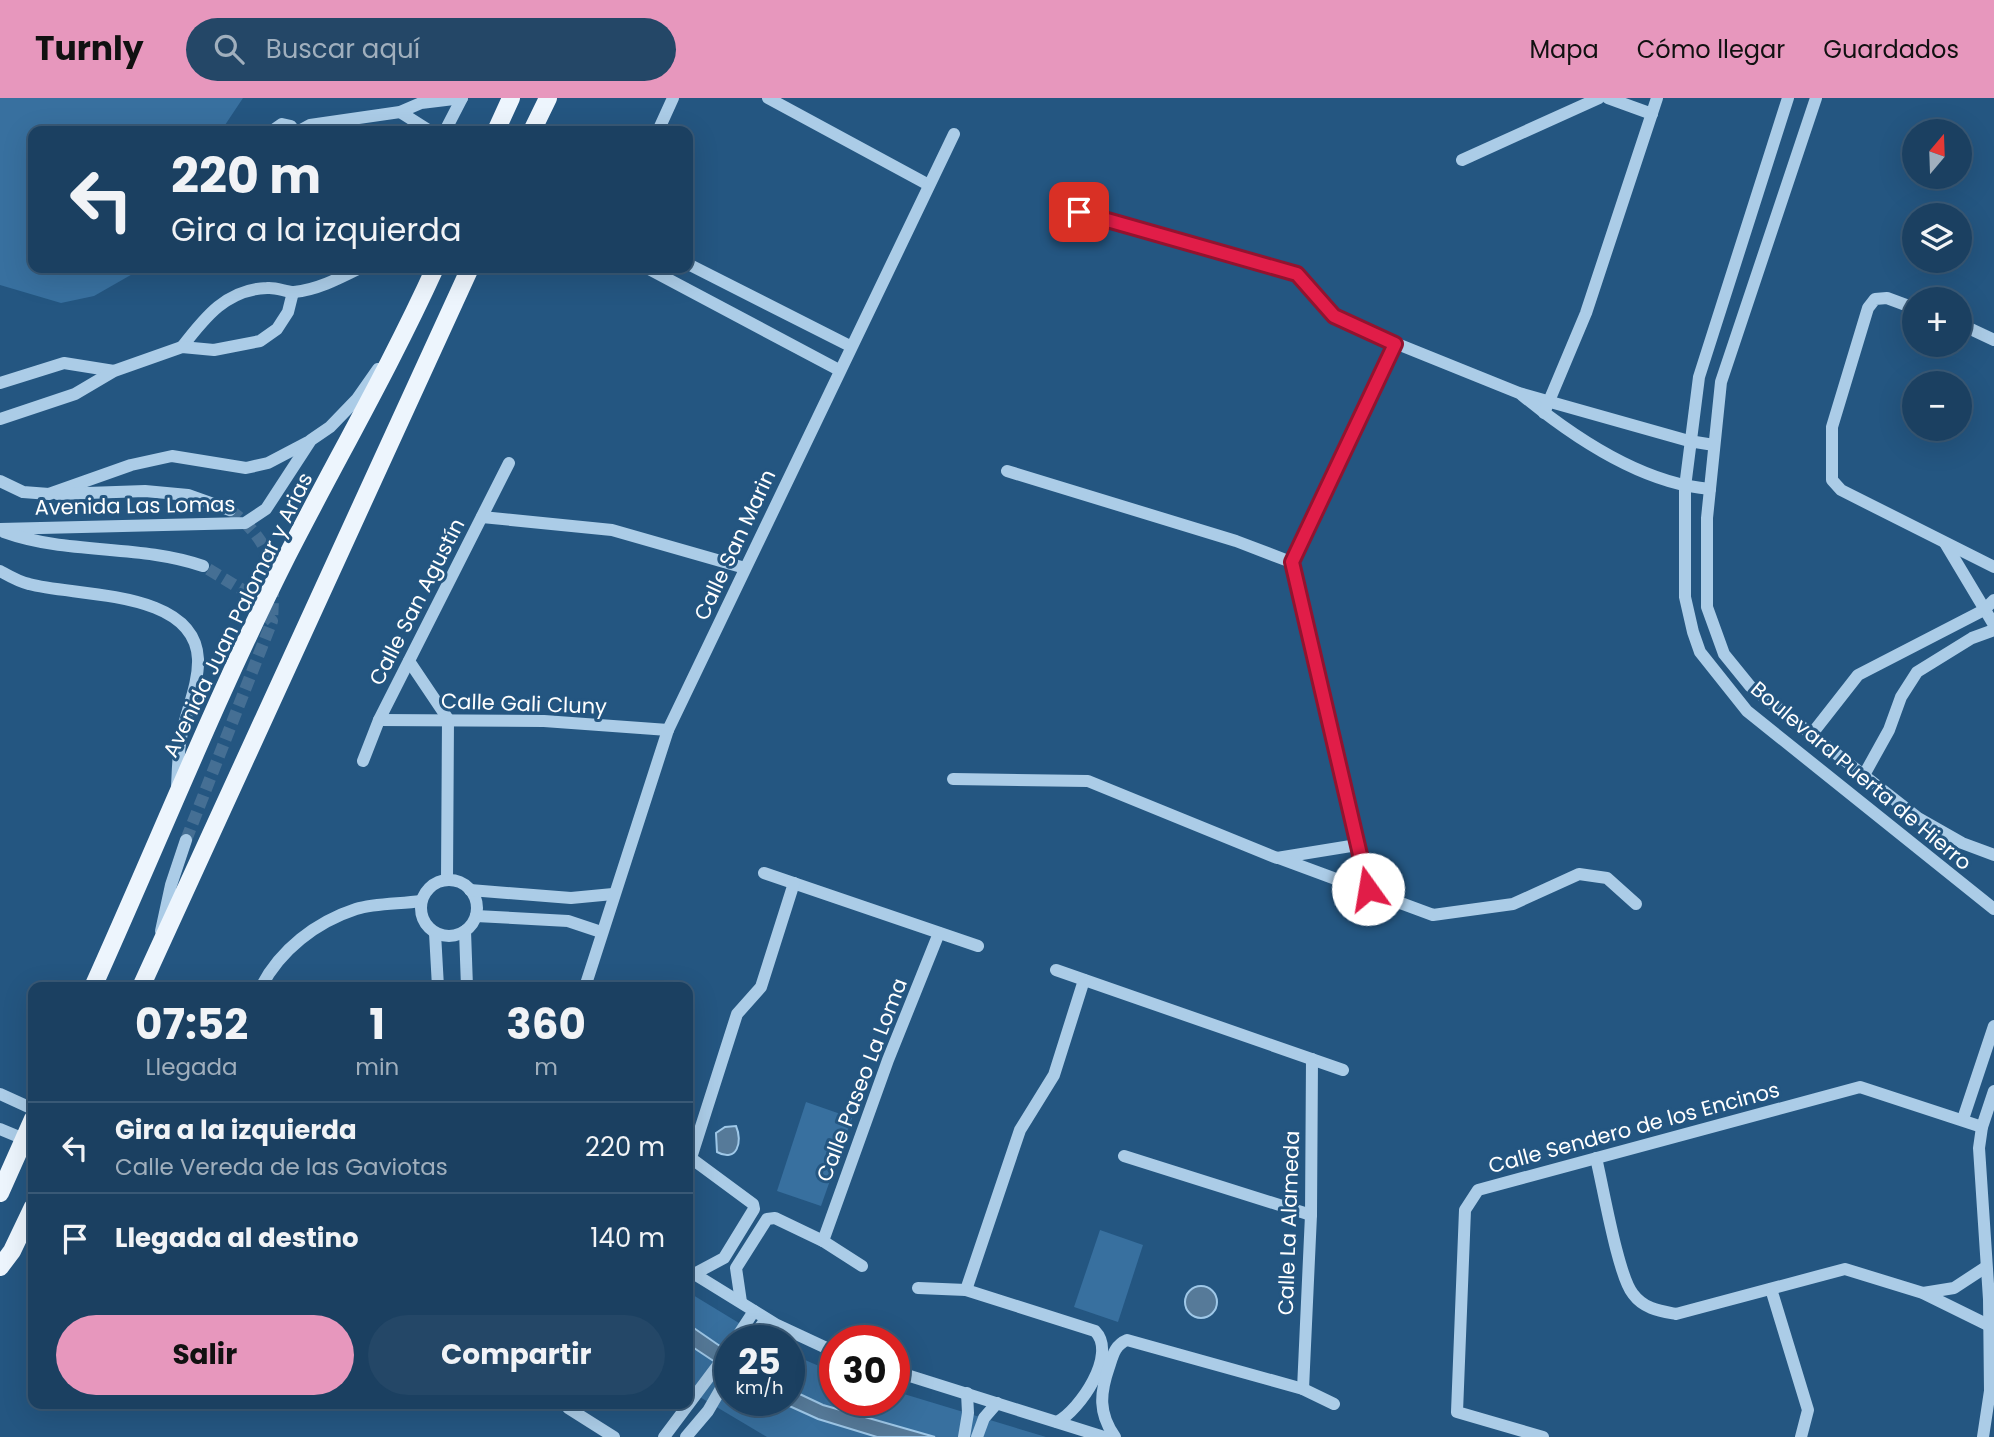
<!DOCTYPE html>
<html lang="es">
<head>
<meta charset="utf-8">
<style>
  :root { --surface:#1b4061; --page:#244767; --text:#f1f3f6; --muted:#a0afbd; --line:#395976; --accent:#e797bd }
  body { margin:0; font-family:Poppins,sans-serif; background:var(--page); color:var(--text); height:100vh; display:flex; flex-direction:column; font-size:26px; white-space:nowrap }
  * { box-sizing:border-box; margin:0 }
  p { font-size:23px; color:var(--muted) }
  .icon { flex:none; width:38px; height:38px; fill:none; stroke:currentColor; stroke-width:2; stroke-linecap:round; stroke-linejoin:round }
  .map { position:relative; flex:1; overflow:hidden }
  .sheet { position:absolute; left:28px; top:884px; width:665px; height:427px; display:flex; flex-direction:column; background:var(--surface); border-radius:14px; box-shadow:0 7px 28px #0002,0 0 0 2px var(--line) }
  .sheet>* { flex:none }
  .guide { position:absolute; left:28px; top:28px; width:665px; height:147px; border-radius:14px; box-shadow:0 7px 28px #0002,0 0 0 2px var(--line); background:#1b4061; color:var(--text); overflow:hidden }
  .needle { width:46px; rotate:19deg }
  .controls { position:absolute; left:1902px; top:21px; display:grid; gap:14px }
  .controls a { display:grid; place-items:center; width:70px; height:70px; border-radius:50%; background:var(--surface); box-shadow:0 7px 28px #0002,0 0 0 2px var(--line); font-size:35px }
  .speed { position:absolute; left:714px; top:1227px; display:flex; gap:14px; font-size:35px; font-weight:700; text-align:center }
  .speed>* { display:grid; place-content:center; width:91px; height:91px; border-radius:50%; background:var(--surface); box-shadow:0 7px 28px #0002,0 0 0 2px var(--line); line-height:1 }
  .speed small { font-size:18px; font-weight:400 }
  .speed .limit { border:10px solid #d22; background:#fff; color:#111 }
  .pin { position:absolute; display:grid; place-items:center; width:60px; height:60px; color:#fff; margin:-30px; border-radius:14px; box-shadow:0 4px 10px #0006 }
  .me { position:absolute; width:77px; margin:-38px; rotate:347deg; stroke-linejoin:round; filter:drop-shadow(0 0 5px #0008) }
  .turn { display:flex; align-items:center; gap:24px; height:147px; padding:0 28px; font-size:32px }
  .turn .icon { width:91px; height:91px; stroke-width:2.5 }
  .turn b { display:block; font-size:49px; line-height:60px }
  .eta { display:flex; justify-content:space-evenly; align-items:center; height:119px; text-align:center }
  .eta b { font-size:42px; font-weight:700; line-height:49px }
  .action { display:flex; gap:14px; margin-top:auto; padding:14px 28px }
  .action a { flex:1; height:80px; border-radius:42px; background:var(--accent); color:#111; font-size:28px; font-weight:700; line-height:80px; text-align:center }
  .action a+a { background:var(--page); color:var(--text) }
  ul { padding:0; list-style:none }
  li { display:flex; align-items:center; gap:21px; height:91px; padding:0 28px; border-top:2px solid var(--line) }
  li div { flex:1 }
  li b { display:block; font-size:26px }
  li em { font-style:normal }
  header { display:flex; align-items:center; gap:42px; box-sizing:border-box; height:98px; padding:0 35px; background:var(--accent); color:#111 }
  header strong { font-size:33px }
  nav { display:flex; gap:38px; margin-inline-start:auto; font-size:24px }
  .search { width:490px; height:63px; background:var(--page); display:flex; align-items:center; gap:18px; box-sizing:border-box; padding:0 24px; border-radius:38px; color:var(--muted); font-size:26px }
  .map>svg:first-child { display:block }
</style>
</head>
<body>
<header>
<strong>Turnly</strong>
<div class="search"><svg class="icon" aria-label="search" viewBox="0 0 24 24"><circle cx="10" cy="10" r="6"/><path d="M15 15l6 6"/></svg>Buscar aquí</div>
<nav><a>Mapa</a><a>Cómo llegar</a><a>Guardados</a></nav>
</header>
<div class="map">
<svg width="1994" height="1339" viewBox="0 0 1994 1339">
  <rect width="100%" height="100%" fill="#245681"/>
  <g fill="#38709f">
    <path d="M0 0H243L221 33H33V170H143L94 198 61 205 0 187Z"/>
    <path d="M806 1004 852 1020 821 1108 777 1093Z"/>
    <path d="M1100 1132 1143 1147 1118 1224 1074 1209Z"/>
    <path d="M688 1194 767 1242H730V1302H789V1255L835 1275V1302H894V1293L1046 1339H767L688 1292Z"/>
  </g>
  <g fill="#567a99" stroke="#9fc8e8" stroke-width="2">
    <path d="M736 1028C743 1044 737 1065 717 1054L716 1035 725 1029Z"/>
    <circle cx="1201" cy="1204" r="16"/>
    <path d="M688 1226 730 1255V1274L688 1246Z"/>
    <path d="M789 1291 823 1307 935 1339H877L818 1321 776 1302H789Z"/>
  </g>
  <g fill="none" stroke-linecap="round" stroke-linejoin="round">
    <g stroke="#456f94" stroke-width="12" stroke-dasharray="12 6" stroke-linecap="butt">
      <path d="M230 412C274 446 275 470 272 523"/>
      <path d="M186 742 272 523 241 491 203 468"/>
    </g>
    <g stroke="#abcce7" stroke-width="12">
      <path d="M768 0 927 86"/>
      <path d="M1608 0 1652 16"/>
      <path d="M1788 0 1699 279 1685 389V499L1693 534 1700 554 1747 613 1994 811"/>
      <path d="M1816 0 1721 284 1707 420V509L1724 556 1750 588 1918 720 1962 745 1994 757"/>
      <path d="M400 14 430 33"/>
      <path d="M272 33 282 26 291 28 294 33"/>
      <path d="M299 33 310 27 400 14 421 5 462 0"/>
      <path d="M445 33 462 0"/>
      <path d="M658 33 673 0"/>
      <path d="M1462 62 1599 0"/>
      <path d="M1079 114 1297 176 1334 218 1395 245 1519 295 1689 343 1714 347"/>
      <path d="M688 166 850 248"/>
      <path d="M647 170 839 272"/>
      <path d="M1914 210 1887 200 1875 201 1868 210 1832 329V382L1841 392 1994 469"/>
      <path d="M1960 226 1994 242"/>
      <path d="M182 249C205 219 227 191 267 190 277 189 285 194 294 194 317 192 340 180 360 170"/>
      <path d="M0 285 64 265 114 273"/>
      <path d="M1522 297C1573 339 1642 386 1710 391"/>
      <path d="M1544 315 1586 215 1657 0"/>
      <path d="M0 321 75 296 114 273 182 249 214 252 260 243 277 231 288 214 293 194"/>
      <path d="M1007 373 1236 443 1291 464"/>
      <path d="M0 383 23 394 49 396 131 367 172 358 246 370 268 365 308 344"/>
      <path d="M58 396 145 393 188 397 230 412"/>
      <path d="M482 419 612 432 745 470"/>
      <path d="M0 431 245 425 266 411 311 342 330 329 357 301 378 271"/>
      <path d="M4 434C68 457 139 446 203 468"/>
      <path d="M1945 445 1994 527"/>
      <path d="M0 473C9 478 19 484 29 486 76 499 195 491 198 561 199 587 185 615 181 640 178 655 178 672 177 688"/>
      <path d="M409 563 448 621 447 781"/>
      <path d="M379 622 544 623 668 632"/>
      <path d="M1811 637 1858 577 1984 512 1994 502"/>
      <path d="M363 663 379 622 509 365"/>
      <path d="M1864 677 1889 632 1901 599 1917 574 1972 540 1994 532"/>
      <path d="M953 681 1088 683 1277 760 1357 747"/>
      <path d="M1279 760 1433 817 1513 806 1579 776 1607 780 1636 806"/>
      <path d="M764 775 978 848"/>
      <circle cx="449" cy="810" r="28"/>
      <path d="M1368 791 1291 464 1395 245"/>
      <path d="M470 792 571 800 613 796"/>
      <path d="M476 818 568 823 601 834"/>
      <path d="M161 833 171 787 186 742"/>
      <path d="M465 833 467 889"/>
      <path d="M435 835 438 889"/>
      <path d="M1056 872 1343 972"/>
      <path d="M261 889C280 852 316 824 356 811 375 805 400 806 421 803"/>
      <path d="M585 889 668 632 954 36"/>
      <path d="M0 996 33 1011"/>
      <path d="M1963 1021 1994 928"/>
      <path d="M0 1031 24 1041"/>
      <path d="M688 1058 753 1106 754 1111 724 1160 694 1176"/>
      <path d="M1124 1058 1311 1117"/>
      <path d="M691 1060 737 916 761 889 794 785"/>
      <path d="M1596 1060C1603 1088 1618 1178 1633 1196 1644 1211 1660 1213 1676 1216L1845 1171 1923 1195 1988 1227"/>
      <path d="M823 1143 888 962 939 835"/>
      <path d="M691 1174 777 1227 835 1254"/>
      <path d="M918 1190 966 1192 1095 1233C1118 1256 1080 1312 1057 1324"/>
      <path d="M1771 1191 1808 1312 1801 1339"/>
      <path d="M966 1192 1020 1032 1054 977 1084 882"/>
      <path d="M1923 1195 1954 1190 1986 1169"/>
      <path d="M741 1204 736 1170 767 1121 775 1120 823 1143 862 1168"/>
      <path d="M735 1242 754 1213"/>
      <path d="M751 1242 766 1221"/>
      <path d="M894 1273 1104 1339"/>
      <path d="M1303 1291 1311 1117 1312 961"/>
      <path d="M568 1310 614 1339"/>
      <path d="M664 1339 730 1251"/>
      <path d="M686 1339 708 1313 730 1275"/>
      <path d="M964 1339 968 1315 967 1295"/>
      <path d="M977 1339 984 1320 997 1305"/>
      <path d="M1115 1339C1098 1315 1100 1295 1109 1269 1113 1257 1115 1247 1127 1242L1303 1291 1334 1306"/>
      <path d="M1543 1339 1457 1314 1465 1112 1478 1092 1860 989 1982 1029"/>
      <path d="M1983 1339 1990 1293 1989 1201 1979 1050 1982 1029 1994 993"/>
    </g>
    <g stroke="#edf5fd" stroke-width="18">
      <path d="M496 33 511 0"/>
      <path d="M532 33 548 0"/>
      <path d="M93 889C158 745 216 599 287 458 336 362 390 269 435 170"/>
      <path d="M141 889 470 170"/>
      <path d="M0 1095 33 1021"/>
      <path d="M0 1169 12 1153 33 1109"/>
    </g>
  </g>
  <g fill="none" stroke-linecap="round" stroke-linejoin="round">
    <defs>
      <path id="route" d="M1079 114 1297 176 1334 218 1395 246 1292 464 1368 791"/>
    </defs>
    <use href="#route" stroke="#92132f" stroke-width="18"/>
    <use href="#route" stroke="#e11d48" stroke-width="12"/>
  </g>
  <g text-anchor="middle" stroke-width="6" stroke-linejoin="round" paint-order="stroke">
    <g font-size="21" fill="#fff" stroke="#245681">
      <text transform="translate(135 408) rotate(-1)" y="7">Avenida Las Lomas</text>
      <text transform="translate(735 447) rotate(-65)" y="7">Calle San Marin</text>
      <text transform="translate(417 504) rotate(-63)" y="7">Calle San Agustín</text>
      <text transform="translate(238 517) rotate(-64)" y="7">Avenida Juan Palomar y Arias</text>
      <text transform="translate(524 606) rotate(2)" y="7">Calle Gali Cluny</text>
      <text transform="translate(1861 678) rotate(40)" y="7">Boulevard Puerta de Hierro</text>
      <text transform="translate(862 982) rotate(-69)" y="7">Calle Paseo La Loma</text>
      <text transform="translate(1634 1030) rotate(-15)" y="7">Calle Sendero de los Encinos</text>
      <text transform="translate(1289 1125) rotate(-88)" y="7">Calle La Alameda</text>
    </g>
  </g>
</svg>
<div class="controls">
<a><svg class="needle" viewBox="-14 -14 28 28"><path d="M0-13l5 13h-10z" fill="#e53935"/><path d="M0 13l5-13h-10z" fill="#a0afbd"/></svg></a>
<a><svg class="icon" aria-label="layers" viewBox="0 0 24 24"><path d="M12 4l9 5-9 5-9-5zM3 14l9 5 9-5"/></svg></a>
<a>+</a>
<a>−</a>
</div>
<div class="speed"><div>25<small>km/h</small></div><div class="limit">30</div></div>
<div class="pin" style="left:1079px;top:114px;background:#d93025"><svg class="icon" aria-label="arrive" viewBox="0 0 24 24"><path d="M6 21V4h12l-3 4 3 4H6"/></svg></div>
<svg class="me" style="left:1368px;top:791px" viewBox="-20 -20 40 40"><circle r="19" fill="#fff"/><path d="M0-13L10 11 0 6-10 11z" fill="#e11d48"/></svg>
<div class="guide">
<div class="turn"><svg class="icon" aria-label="left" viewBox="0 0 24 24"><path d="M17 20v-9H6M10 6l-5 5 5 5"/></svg><div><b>220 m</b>Gira a la izquierda</div></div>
</div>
<section class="sheet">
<div class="eta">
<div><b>07:52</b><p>Llegada</p></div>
<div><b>1</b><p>min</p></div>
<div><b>360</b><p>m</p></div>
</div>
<ul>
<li><svg class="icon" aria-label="left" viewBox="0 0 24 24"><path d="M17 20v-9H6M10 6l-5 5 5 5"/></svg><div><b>Gira a la izquierda</b><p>Calle Vereda de las Gaviotas</p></div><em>220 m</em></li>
<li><svg class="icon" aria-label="arrive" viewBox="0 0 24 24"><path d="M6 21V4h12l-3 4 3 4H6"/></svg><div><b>Llegada al destino</b></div><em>140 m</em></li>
</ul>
<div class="action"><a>Salir</a><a>Compartir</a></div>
</section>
</div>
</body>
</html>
